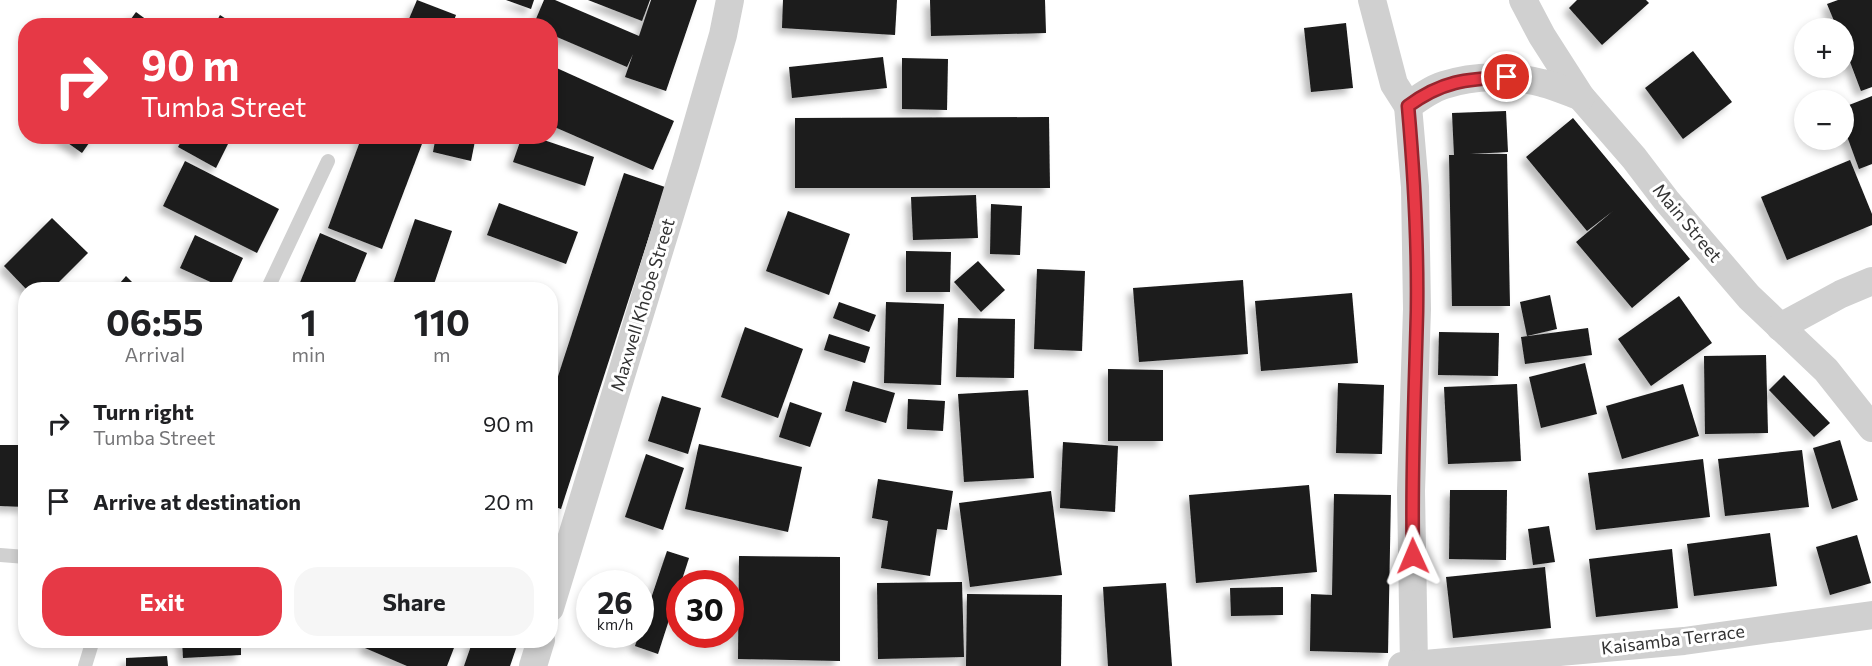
<!DOCTYPE html>
<html lang="en">
<head>
<meta charset="utf-8">
<style>
  :root { --surface:#fff; --page:#f6f6f6; --text:#202124; --muted:#757577; --accent:#e63946 }
  body { margin:0; font-family:Commissioner,sans-serif; background:var(--page); color:var(--text); height:100vh; display:flex; flex-direction:column; font-size:22px; white-space:nowrap }
  * { box-sizing:border-box; margin:0 }
  p { font-size:20px; color:var(--muted) }
  .icon { flex:none; width:33px; height:33px; fill:none; stroke:currentColor; stroke-width:2; stroke-linecap:round; stroke-linejoin:round }
  .map { position:relative; flex:1; overflow:hidden }
  .sheet { position:absolute; left:18px; top:282px; width:540px; height:366px; display:flex; flex-direction:column; background:var(--surface); border-radius:24px; box-shadow:0 3px 9px #0003 }
  .sheet>* { flex:none }
  .top-card { position:absolute; left:18px; top:18px; width:540px; height:126px; border-radius:24px; box-shadow:0 3px 9px #0003; background:#e63946; color:#fff; overflow:hidden }
  .fabs { position:absolute; left:1794px; top:18px; display:grid; gap:12px }
  .fabs a { display:grid; place-items:center; width:60px; height:60px; border-radius:50%; background:var(--surface); box-shadow:0 3px 9px #0003; font-size:30px }
  .speed { position:absolute; left:576px; top:570px; display:flex; gap:12px; font-size:30px; font-weight:700; text-align:center }
  .speed>* { display:grid; place-content:center; width:78px; height:78px; border-radius:50%; background:var(--surface); box-shadow:0 3px 9px #0003; line-height:1 }
  .speed small { font-size:15px; font-weight:400 }
  .speed .limit { border:9px solid #d22; background:#fff; color:#111 }
  .pin { position:absolute; display:grid; place-items:center; width:51px; height:51px; color:#fff; margin:-26px; border:3px solid #fff; border-radius:50%; box-shadow:0 2px 6px #0007 }
  .me { position:absolute; width:66px; margin:-33px; rotate:359deg; stroke-linejoin:round; filter:drop-shadow(0 0 4px #0008) }
  .turn { display:flex; align-items:center; gap:21px; height:126px; padding:0 24px; font-size:27px }
  .turn .icon { width:78px; height:78px; stroke-width:2.5 }
  .turn b { display:block; font-size:42px; line-height:51px }
  .eta { display:flex; justify-content:space-evenly; align-items:center; height:102px; text-align:center }
  .eta b { font-size:36px; font-weight:700; line-height:42px }
  .action { display:flex; gap:12px; margin-top:auto; padding:12px 24px }
  .action a { flex:1; height:69px; border-radius:24px; background:var(--accent); color:#fff; font-size:24px; font-weight:700; line-height:69px; text-align:center }
  .action a+a { background:var(--page); color:var(--text) }
  ul { padding:0; list-style:none }
  li { display:flex; align-items:center; gap:18px; height:78px; padding:0 24px }
  li div { flex:1 }
  li b { display:block; font-size:22px }
  li em { font-style:normal }
  .map>svg:first-child { display:block }
</style>
</head>
<body>
<div class="map">
<svg width="1872" height="666" viewBox="0 0 1872 666">
  <defs>
    <filter id="shadow"><feDropShadow dx="-5.5" dy="5.5" stdDeviation="3" flood-color="#0004"/></filter>
  </defs>
  <rect width="100%" height="100%" fill="#fff"/>
  <g fill="#1a1a1a" filter="url(#shadow)">
    <path d="M417 0 456 15 452 26H406Z"/>
    <path d="M506 0H534L531 9Z"/>
    <path d="M544 0H555L639 36 651 0H697L666 91 625 77 633 54 627 67 550 34V26H533Z"/>
    <path d="M588 0H650L642 21Z"/>
    <path d="M783 0H897L895 35 782 28Z"/>
    <path d="M930 0H1045L1046 33 931 36Z"/>
    <path d="M1577 0H1646L1649 3 1602 45 1569 8Z"/>
    <path d="M1838 0H1872V87L1861 91 1844 46V28H1837L1827 4Z"/>
    <path d="M136 12 155 26H126Z"/>
    <path d="M220 15 237 26H214Z"/>
    <path d="M1346 23 1353 88 1311 92 1304 28Z"/>
    <path d="M1693 51 1732 102 1683 139 1645 88Z"/>
    <path d="M883 57 887 88 792 98 789 67Z"/>
    <path d="M902 58 948 59 947 110 902 109Z"/>
    <path d="M550 65 674 121 653 170 550 125Z"/>
    <path d="M1872 96V164L1859 169 1844 128V107Z"/>
    <path d="M1506 111 1508 152 1470 154H1507L1510 306H1452L1449 155H1454L1452 113Z"/>
    <path d="M1049 117 1050 188H795V118Z"/>
    <path d="M1573 118 1690 259 1632 308 1576 242 1613 211 1587 231 1526 157Z"/>
    <path d="M58 136H94L82 153Z"/>
    <path d="M184 136H232L216 168 178 147Z"/>
    <path d="M362 136H425L382 249 328 228Z"/>
    <path d="M436 136H476L471 161 433 152Z"/>
    <path d="M522 136H532L594 157 585 186 513 162Z"/>
    <path d="M1850 160 1872 214V225L1787 260 1761 197Z"/>
    <path d="M185 161 279 209 257 253 163 206Z"/>
    <path d="M624 173 665 187 561 509 550 505V401Z"/>
    <path d="M976 195 978 238 913 240 911 197Z"/>
    <path d="M499 203 578 232 566 264 487 235Z"/>
    <path d="M991 204 1022 206 1020 255 990 254Z"/>
    <path d="M788 211 850 234 829 295 766 271Z"/>
    <path d="M52 218 88 253 51 290H27L4 266Z"/>
    <path d="M415 219 452 231 432 290H391Z"/>
    <path d="M320 233 367 253 352 290H297Z"/>
    <path d="M195 235 243 258 228 290 180 268Z"/>
    <path d="M906 251 951 252 950 292H906Z"/>
    <path d="M978 261 1005 290 981 312 954 282Z"/>
    <path d="M1037 269 1085 271 1082 351 1034 349Z"/>
    <path d="M126 276 140 290H114Z"/>
    <path d="M1243 280 1248 354 1139 362 1133 288Z"/>
    <path d="M1352 293 1358 363 1261 371 1255 301Z"/>
    <path d="M1550 295 1557 329 1527 336 1520 302Z"/>
    <path d="M1679 296 1712 343 1651 386 1618 339Z"/>
    <path d="M839 302 876 315 869 332 833 318Z"/>
    <path d="M886 302 944 304 941 385 884 383Z"/>
    <path d="M958 318 1015 319 1014 378 956 377Z"/>
    <path d="M745 327 803 349 778 418 721 397Z"/>
    <path d="M1588 328 1592 355 1525 364 1521 337Z"/>
    <path d="M1439 332 1499 333 1498 376 1438 375Z"/>
    <path d="M829 334 870 347 865 363 824 350Z"/>
    <path d="M1766 355 1768 433 1705 434 1704 356Z"/>
    <path d="M1585 363 1597 414 1541 428 1529 377Z"/>
    <path d="M1108 369 1163 370V441H1108Z"/>
    <path d="M1784 375 1830 423 1814 437 1769 390Z"/>
    <path d="M853 381 895 393 886 423 845 411Z"/>
    <path d="M1338 383 1384 385 1382 454 1336 453Z"/>
    <path d="M1517 384 1521 461 1448 464 1444 387Z"/>
    <path d="M1683 384 1699 436 1622 459 1606 406Z"/>
    <path d="M1028 390 1034 478 964 482 958 394Z"/>
    <path d="M662 396 701 408 688 454 648 441Z"/>
    <path d="M908 399 945 401 943 431 907 429Z"/>
    <path d="M790 402 822 413 810 447 779 437Z"/>
    <path d="M1840 440 1858 500 1832 509 1813 448Z"/>
    <path d="M1063 442 1118 446 1115 512 1060 508Z"/>
    <path d="M699 444 802 467 788 532 685 509Z"/>
    <path d="M0 445H26V507L0 506Z"/>
    <path d="M1802 450 1809 507 1725 516 1718 459Z"/>
    <path d="M646 454 684 468 663 530 625 517Z"/>
    <path d="M1703 459 1710 517 1596 530 1588 473Z"/>
    <path d="M878 479 953 491 947 530 937 529 930 576 881 568 888 521 872 518Z"/>
    <path d="M1309 485 1317 572 1196 583 1189 495Z"/>
    <path d="M1450 490H1507L1506 560 1449 559Z"/>
    <path d="M1051 491 1062 575 970 587 959 503Z"/>
    <path d="M1334 494 1391 495 1388 653 1310 651 1311 594 1332 595Z"/>
    <path d="M550 520 558 522 551 543H550Z"/>
    <path d="M1549 526 1555 562 1533 565 1528 529Z"/>
    <path d="M1770 533 1777 586 1694 596 1687 544Z"/>
    <path d="M1857 535 1871 583 1830 595 1816 547Z"/>
    <path d="M1672 549 1678 608 1596 617 1589 559Z"/>
    <path d="M667 551 689 558 658 654 635 646Z"/>
    <path d="M739 556 840 557V661L738 659Z"/>
    <path d="M1545 567 1551 628 1453 638 1446 577Z"/>
    <path d="M962 582 964 657 878 659 877 583Z"/>
    <path d="M1166 583 1172 666H1108L1103 587Z"/>
    <path d="M1283 587V615L1231 616 1230 588Z"/>
    <path d="M967 594 1062 595 1061 666H966Z"/>
    <path d="M182 640H241V655L183 658Z"/>
    <path d="M369 640H457L447 666H407L365 648Z"/>
    <path d="M473 640H519L510 666H464Z"/>
    <path d="M167 656 168 666H126V658Z"/>
  </g>
  <g fill="none" stroke-linecap="round" stroke-linejoin="round">
    <g stroke="#d0d0d0" stroke-width="14">
      <path d="M267 290 328 161"/>
      <path d="M0 555 26 557"/>
      <path d="M85 666 93 640"/>
    </g>
    <g stroke="#d0d0d0" stroke-width="28">
      <path d="M1372 0 1394 84 1408 106"/>
      <path d="M1523 0 1542 36 1581 97 1634 158 1666 200 1749 297 1826 370 1872 428"/>
      <path d="M1780 327 1841 294 1872 281"/>
      <path d="M550 608 686 163 723 35 730 0"/>
      <path d="M1414 665 1411 491 1417 309 1415 187 1408 106C1419 98 1431 89 1444 85 1475 75 1511 75 1542 83 1555 86 1568 92 1581 97"/>
      <path d="M533 666 541 640"/>
      <path d="M1402 666 1684 641 1872 615"/>
    </g>
  </g>
  <g fill="none" stroke-linecap="round" stroke-linejoin="round">
    <defs>
      <path id="route" d="M1413 556C1411 474 1415 393 1417 311 1418 242 1414 174 1408 106 1442 81 1466 79 1507 77"/>
    </defs>
    <use href="#route" stroke="#96252e" stroke-width="15"/>
    <use href="#route" stroke="#e63946" stroke-width="10"/>
  </g>
  <g text-anchor="middle" stroke-width="6" stroke-linejoin="round" paint-order="stroke">
    <g font-size="18" fill="#333" stroke="#fff">
      <text transform="translate(1687 223) rotate(50)" y="6">Main Street</text>
      <text transform="translate(643 305) rotate(-73)" y="6">Maxwell Khobe Street</text>
      <text transform="translate(1673 640) rotate(-7)" y="6">Kaisamba Terrace</text>
    </g>
  </g>
</svg>
<div class="fabs">
<a>+</a>
<a>−</a>
</div>
<div class="speed"><div>26<small>km/h</small></div><div class="limit">30</div></div>
<div class="pin" style="left:1507px;top:77px;background:#d93025"><svg class="icon" aria-label="arrive" viewBox="0 0 24 24"><path d="M6 21V4h12l-3 4 3 4H6"/></svg></div>
<svg class="me" style="left:1413px;top:556px" viewBox="-20 -20 40 40"><path d="M0-17L14 15 0 8-14 15z" fill="#e63946" stroke="#fff" stroke-width="4"/></svg>
<div class="top-card">
<div class="turn"><svg class="icon" aria-label="right" viewBox="0 0 24 24"><path d="M7 20v-9h11M14 6l5 5-5 5"/></svg><div><b>90 m</b>Tumba Street</div></div>
</div>
<section class="sheet">
<div class="eta">
<div><b>06:55</b><p>Arrival</p></div>
<div><b>1</b><p>min</p></div>
<div><b>110</b><p>m</p></div>
</div>
<ul>
<li><svg class="icon" aria-label="right" viewBox="0 0 24 24"><path d="M7 20v-9h11M14 6l5 5-5 5"/></svg><div><b>Turn right</b><p>Tumba Street</p></div><em>90 m</em></li>
<li><svg class="icon" aria-label="arrive" viewBox="0 0 24 24"><path d="M6 21V4h12l-3 4 3 4H6"/></svg><div><b>Arrive at destination</b></div><em>20 m</em></li>
</ul>
<div class="action"><a>Exit</a><a>Share</a></div>
</section>
</div>
</body>
</html>
